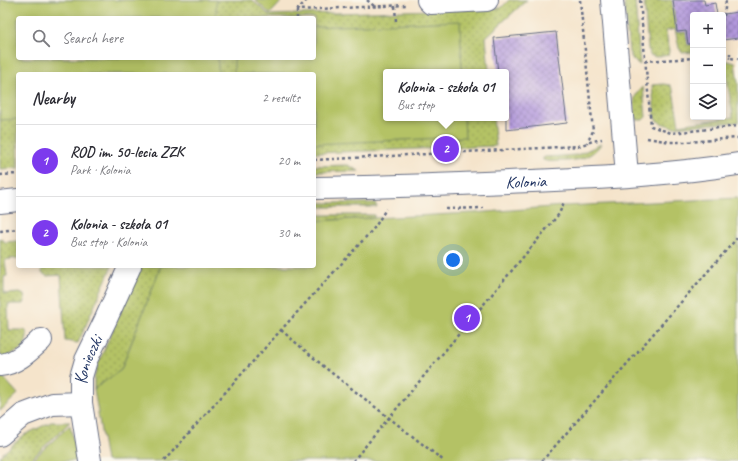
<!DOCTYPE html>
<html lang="en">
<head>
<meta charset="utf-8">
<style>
	:root { --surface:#fff; --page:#f2f2f3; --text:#2b2b33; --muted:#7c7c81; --line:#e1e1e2; --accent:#7c3aed }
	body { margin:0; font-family:Caveat,sans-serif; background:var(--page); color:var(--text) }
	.controls { position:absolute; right:12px; top:12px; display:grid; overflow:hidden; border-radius:4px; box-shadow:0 2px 10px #0003 }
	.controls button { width:36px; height:36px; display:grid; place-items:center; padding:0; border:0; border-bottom:1px solid var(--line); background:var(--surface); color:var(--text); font:20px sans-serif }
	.you { position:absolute; left:453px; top:260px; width:14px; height:14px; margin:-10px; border:3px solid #fff; border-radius:50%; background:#1a73e8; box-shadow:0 0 0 6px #1a73e833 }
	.badge { display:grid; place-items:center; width:26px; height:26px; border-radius:50%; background:var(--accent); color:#fff; font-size:13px; font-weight:700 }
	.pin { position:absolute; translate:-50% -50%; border:2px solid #fff; box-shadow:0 1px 4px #0006 }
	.popup { position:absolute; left:383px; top:69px; width:126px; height:52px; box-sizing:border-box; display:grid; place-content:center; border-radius:4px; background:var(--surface); filter:drop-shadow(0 1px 3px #0005); font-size:13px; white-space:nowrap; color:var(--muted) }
	.popup b { font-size:15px; color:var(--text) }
	.popup::after { content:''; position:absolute; left:50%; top:100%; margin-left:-8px; border:8px solid transparent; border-top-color:var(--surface) }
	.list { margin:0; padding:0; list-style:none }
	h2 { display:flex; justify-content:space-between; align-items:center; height:52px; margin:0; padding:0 16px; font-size:17px }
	h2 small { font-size:13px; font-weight:400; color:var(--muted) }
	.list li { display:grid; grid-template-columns:26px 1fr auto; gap:12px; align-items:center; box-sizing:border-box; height:72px; padding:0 16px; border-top:1px solid var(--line) }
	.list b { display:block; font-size:15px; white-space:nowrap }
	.list p { margin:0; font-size:13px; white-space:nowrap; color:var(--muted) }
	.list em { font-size:13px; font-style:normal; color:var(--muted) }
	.icon { flex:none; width:22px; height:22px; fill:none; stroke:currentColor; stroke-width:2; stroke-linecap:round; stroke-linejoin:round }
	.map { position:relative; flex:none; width:738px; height:461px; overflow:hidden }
	.search { position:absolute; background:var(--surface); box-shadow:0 2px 10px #0003; left:16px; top:16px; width:300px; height:44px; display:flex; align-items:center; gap:10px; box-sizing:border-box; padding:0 14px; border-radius:4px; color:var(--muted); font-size:15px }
	.panel { position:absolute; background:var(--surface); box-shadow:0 2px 10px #0003; left:16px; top:72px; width:300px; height:196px; border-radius:4px }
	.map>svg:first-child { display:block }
</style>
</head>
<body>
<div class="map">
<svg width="738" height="461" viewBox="0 0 738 461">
	<defs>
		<pattern id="grass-dots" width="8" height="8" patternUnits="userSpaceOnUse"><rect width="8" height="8" fill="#b4c265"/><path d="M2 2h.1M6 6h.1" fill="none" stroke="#929e56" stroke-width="1.8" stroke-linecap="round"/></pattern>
		<pattern id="building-cross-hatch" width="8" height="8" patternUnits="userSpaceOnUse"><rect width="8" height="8" fill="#b399dd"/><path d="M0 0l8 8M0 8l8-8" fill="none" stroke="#917db6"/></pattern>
	</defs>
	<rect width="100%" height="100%" fill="#fbf7ec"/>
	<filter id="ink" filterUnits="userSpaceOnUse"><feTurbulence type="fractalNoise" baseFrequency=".025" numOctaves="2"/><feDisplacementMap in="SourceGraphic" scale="8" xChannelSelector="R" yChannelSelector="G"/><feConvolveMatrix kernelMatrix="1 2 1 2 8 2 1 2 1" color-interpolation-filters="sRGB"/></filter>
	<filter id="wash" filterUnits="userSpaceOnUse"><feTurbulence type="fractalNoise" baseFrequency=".012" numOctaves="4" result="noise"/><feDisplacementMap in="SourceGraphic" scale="16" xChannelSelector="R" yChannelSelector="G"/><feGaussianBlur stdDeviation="0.9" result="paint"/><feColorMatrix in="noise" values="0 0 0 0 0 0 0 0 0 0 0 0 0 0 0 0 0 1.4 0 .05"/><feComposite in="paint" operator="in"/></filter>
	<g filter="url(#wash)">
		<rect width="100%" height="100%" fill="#f5e4cb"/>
		<g fill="url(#grass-dots)" stroke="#687862" fill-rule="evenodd">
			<path d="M0,0H252L269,15L501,8L509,0H527L486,37L489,72H386V118H493L496,146L314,153V74H18V168L0,169ZM18,18H314V58H18Z"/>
			<polygon points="624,0 635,0 640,65 633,60 629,52"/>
			<polygon points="644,0 672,0 677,32 686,32 688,45 693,44 693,52 682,53 679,48 675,29 666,31 669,51 668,55 656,57 650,55 648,49"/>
			<polygon points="724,60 735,63 738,84 738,122 673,127 661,123 656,120 655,116 652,85 663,84 670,85 673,90 679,125 733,117"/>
			<path d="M643,87L646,117L643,120H636C634,108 631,95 643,87Z"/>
			<path d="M601,144C590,159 577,161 559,161C554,161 548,162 543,160V158L545,157L577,155Z"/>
			<polygon points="348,165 359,171 314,172 314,166"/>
			<polygon points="314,203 375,203 377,207 314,207"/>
			<polygon points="314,215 374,215 374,218 314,221"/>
			<path d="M0,238L5,242L18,241V258L5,260L7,276L4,277V294L20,293L24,295L25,301L24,304H8L9,330H25C30,336 25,343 23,349L0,359Z"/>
			<polygon points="42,266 112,266 78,343 65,341 61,275 47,276 42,273"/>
			<polygon points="140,266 161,266 121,370 94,389 94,378 98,364"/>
			<polygon points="51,422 70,422 29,461 0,461 0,456 24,435"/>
		</g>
		<g fill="#b4c265" stroke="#687862">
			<polygon points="0,0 216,0 216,18 18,18 18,58 218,58 218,74 18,74 18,119 0,120"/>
			<polygon points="255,0 283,0 270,14"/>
			<polygon points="460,21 462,72 386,72 386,118 464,118 465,137 314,144 314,74 234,74 234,58 314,58 314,27"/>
			<polygon points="738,198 738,461 106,461 94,389 121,370 161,266 314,266 314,221 473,213 563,206"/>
			<polygon points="0,376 2,376 18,394 0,411"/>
			<polygon points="70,425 78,461 31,461"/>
		</g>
		<g id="blocks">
			<g fill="url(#building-cross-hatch)">
				<polygon points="673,0 704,0 705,5 715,3 717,15 738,12 738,38 723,40 723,15 693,15 693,44 688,44 686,31 677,32"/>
				<polygon points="556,32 567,123 506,130 506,72 498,72 494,38"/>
			</g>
		</g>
	</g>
	<g filter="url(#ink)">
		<use href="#blocks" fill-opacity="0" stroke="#676e84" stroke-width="1"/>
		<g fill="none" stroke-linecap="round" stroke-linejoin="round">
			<g stroke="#676e84" stroke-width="24">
				<g id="minor">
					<polyline points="428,0 431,3 487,0"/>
					<polyline points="612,0 627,175"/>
					<path id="s1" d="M314,188C387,187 460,184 532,181C601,178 670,175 738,164"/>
					<polyline points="0,202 18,200"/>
					<path d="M0,365C16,364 30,350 41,340"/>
					<polyline points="0,435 23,415 52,404 81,403"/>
					<path id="s2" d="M90,461L81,403V377L86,360L105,321L130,266"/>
				</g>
			</g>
			<g stroke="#676e84" stroke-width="2.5" stroke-dasharray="3 3" stroke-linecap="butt">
				<polyline points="307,0 297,10 407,5"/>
				<polyline points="367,0 374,6"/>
				<polyline points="580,0 593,131 587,143"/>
				<polyline points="640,0 651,126 671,133 738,126"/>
				<polyline points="395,6 396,22"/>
				<polyline points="297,10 297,18"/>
				<polyline points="724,16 726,0"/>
				<polyline points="730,53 730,58 738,59"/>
				<polyline points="723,56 730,58"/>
				<polyline points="645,61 693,58"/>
				<polyline points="647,138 670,142 687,142 738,138"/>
				<polyline points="314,160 579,146 593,141 602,139"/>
				<polyline points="0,175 18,174"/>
				<polyline points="446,209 483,208"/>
				<polyline points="0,231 18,229"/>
				<polyline points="281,330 328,370 444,461"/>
				<polyline points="164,461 281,330 375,227 386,209"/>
				<polyline points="353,461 559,214 564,202"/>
				<polyline points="542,461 738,237"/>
			</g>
			<use href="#minor" stroke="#fff" stroke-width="22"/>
		</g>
	</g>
	<g text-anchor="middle" stroke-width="3.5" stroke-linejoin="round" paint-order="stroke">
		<g font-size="17" fill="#1b2f5e" stroke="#fbf7ec">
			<text dy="6" stroke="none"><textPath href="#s1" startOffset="212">Kolonia</textPath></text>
			<text dy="6" stroke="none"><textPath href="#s2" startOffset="103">Konieczki</textPath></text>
		</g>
	</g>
</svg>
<div class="controls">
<button>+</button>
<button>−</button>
<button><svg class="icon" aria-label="layers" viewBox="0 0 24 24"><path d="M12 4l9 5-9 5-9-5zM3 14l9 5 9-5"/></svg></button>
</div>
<div class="you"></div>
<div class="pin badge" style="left:467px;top:318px">1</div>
<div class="pin badge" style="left:446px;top:149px">2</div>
<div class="popup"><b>Kolonia - szkoła 01</b>Bus stop</div>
<div class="search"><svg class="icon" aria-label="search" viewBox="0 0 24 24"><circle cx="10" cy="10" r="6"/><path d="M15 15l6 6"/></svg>Search here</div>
<section class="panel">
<h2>Nearby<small>2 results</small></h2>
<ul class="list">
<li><span class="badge">1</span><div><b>ROD im. 50-lecia ZZK</b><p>Park · Kolonia</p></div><em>20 m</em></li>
<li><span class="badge">2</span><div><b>Kolonia - szkoła 01</b><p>Bus stop · Kolonia</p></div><em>30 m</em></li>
</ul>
</section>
</div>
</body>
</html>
